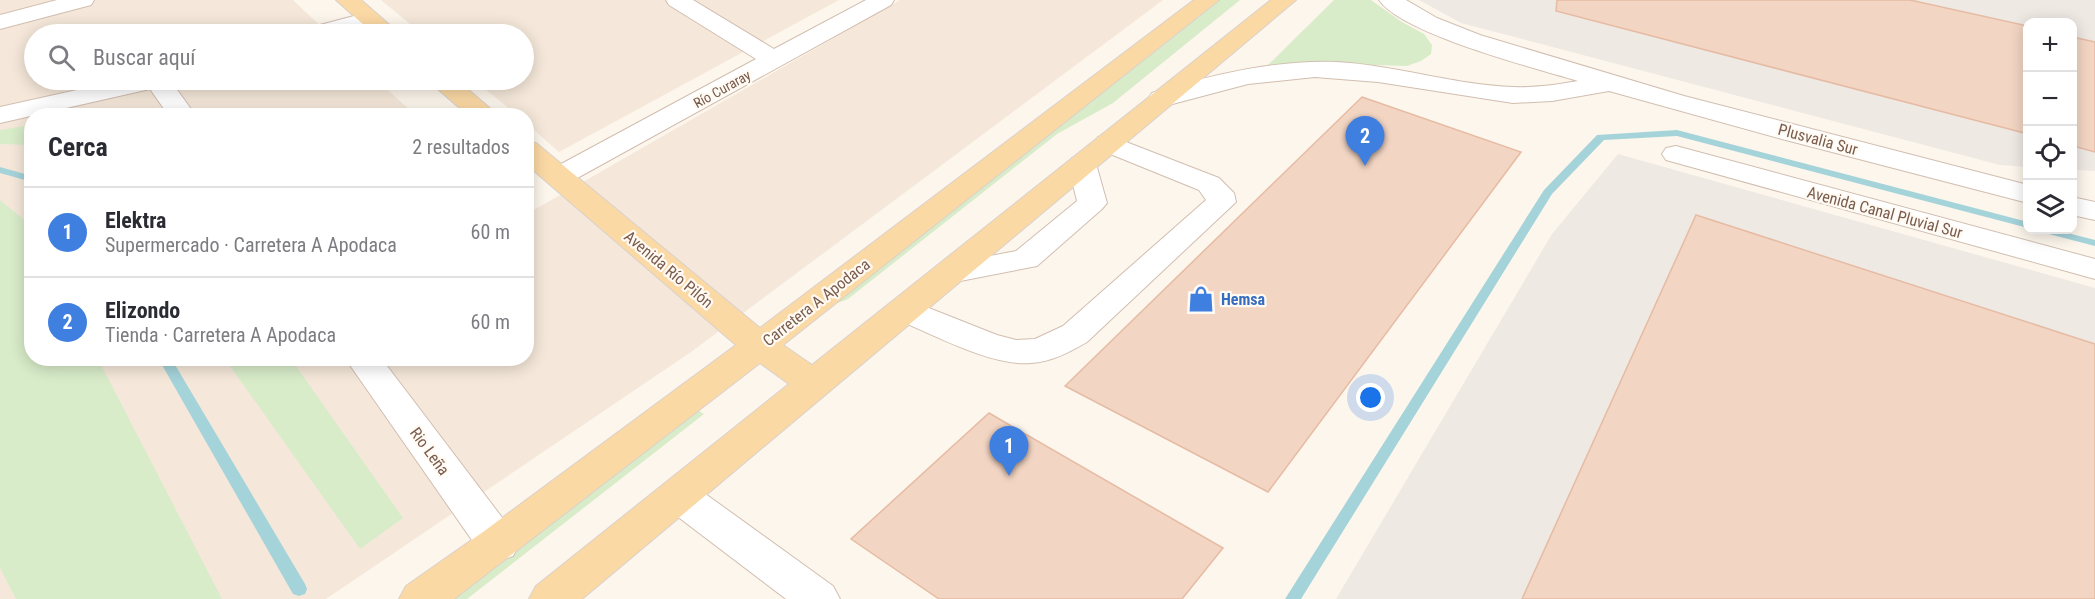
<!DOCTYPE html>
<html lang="es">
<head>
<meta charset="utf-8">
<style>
	:root { --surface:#fff; --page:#f7f7f7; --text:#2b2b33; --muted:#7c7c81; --line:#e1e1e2; --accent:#e76f51 }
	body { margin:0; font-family:"Roboto Condensed",sans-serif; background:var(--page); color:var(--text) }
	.controls { position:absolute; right:18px; top:18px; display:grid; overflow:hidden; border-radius:12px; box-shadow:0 3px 15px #0003 }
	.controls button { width:54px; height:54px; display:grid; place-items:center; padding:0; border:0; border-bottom:2px solid var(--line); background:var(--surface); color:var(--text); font:30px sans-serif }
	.you { position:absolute; left:1371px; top:398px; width:21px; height:21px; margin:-15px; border:4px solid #fff; border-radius:50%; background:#1a73e8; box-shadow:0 0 0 9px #1a73e833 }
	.badge { display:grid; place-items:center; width:39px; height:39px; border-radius:50%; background:var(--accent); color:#fff; font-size:20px; font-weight:700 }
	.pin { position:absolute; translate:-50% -50px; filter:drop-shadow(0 2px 3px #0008) }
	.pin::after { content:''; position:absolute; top:32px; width:21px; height:18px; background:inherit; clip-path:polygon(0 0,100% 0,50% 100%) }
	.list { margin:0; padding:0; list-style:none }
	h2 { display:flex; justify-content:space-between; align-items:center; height:78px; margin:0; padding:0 24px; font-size:26px }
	h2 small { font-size:20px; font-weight:400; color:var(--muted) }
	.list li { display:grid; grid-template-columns:39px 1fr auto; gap:18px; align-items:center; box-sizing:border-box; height:90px; padding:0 24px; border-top:2px solid var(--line) }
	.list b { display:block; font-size:22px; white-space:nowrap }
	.list p { margin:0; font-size:20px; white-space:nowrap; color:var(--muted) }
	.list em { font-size:20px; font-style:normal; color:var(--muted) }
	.icon { flex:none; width:33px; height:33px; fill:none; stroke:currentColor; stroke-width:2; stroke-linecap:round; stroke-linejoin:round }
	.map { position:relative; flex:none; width:2095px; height:599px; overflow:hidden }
	.search { position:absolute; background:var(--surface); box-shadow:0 3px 15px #0003; left:24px; top:24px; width:510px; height:66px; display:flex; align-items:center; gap:15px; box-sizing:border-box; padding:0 21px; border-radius:33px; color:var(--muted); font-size:22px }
	.panel { position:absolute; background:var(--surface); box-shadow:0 3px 15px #0003; left:24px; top:108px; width:510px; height:258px; border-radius:24px }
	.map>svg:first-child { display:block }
</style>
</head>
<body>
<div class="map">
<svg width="2095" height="599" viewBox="0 0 2095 599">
	<rect width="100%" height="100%" fill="#fdf6ec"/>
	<g fill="#f5e8da">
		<polygon points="0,0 293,0 329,34 34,34 34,80 377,80 415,115 32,116 32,358 526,358 527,214 900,0 1163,0 691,352 326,599 0,599"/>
		<polygon points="381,0 839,0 559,152 527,124 526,116 517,115 474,80 524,80 524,34 422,34"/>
	</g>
	<g fill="#efe9e4">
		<polygon points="1419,0 2095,0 2095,171 2073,170 2072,22 2028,22 2027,167 2000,165 1461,23"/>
		<polygon points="1618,154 2095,288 2095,599 1336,599 1552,234"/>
	</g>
	<g fill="#d8ecc9">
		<polygon points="1220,0 1240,0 1113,103 1057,134 848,299 835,304"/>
		<polygon points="1334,0 1371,0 1402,22 1424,34 1432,45 1431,54 1421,61 1407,66 1308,63 1267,66"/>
		<polygon points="31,125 31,145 0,144 0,130"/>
		<polygon points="0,200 29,224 31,228 32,358 98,359 222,599 16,599 0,568"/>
		<polygon points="225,359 291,359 403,518 360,549"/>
		<polygon points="699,411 704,414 467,599 452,599 689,416"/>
	</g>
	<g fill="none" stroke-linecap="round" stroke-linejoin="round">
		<g fill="#a5d3da" fill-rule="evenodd">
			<polygon points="1677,130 2028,222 2028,228 1677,136 1604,140 1552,194 1301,599 1285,599 1544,190 1597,135"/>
			<polygon points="0,167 32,176 32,182 0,173"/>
			<polygon points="2040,230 2056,230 2095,240 2095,246 2041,232"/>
			<polygon points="158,358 171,358 305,584 307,589 305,594 299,596 293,594"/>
		</g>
	</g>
	<g fill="#f3d5c3" stroke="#e6bba3" stroke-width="1.5">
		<polygon points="1557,0 1910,0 2028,26 2028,134 1556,11"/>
		<polygon points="2073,37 2095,42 2095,152 2073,146"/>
		<polygon points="1362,97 1521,152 1268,492 1065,386"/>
		<polygon points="1696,215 2095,344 2095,599 1522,599"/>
		<polygon points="989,413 1001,420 1223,548 1182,599 939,599 851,539"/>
	</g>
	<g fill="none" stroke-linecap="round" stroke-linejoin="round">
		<g stroke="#d1beb0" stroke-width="2">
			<g id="minor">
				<polygon points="57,0 94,0 91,5 0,29 0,15"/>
				<polygon points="666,0 693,0 774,49 866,0 894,0 891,5 570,182 560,185 550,182 546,176 550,170 756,59 669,5"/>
				<path d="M1379,0H1406L1437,18L1480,35L1684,96L2028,185V203L1782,139L1609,91L1552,101L1513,103L1378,82L1315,77L1248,84L1161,107L1152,105L1148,99L1152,93C1212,75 1273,60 1336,62C1396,65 1454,85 1514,87C1535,88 1556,85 1578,81C1535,68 1402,34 1379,0Z"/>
				<polygon points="369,12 377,14 381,19 377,24 338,34 301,34 305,29"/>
				<polygon points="122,80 170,80 196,116 169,116 150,89 0,123 0,107"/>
				<path d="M1108,135L1219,178L1234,193L1236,202L1087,342C1070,352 1051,362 1031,363C992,367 930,333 894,318L889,310L894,302L906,299L997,335L1016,340L1035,339L1063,326L1206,200L1199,190L1098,149L1094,143L1098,137Z"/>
				<polygon points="1676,146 2095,259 2095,279 1666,160 1662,154 1666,148"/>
				<polygon points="1082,156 1092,158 1096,164 1107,203 1102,209 1037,266 950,283 939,280 934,273 939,266 1016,251 1077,201 1068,164 1072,158"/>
				<polygon points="2072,197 2095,202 2095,220 2072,215"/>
				<polygon points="345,358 381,358 513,532 519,544 513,556 498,561 483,556"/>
				<polygon points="679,481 693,485 833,586 840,599 786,599 665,507 659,496 665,485"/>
			</g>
		</g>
		<g stroke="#dad1cd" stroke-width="2">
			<g id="major">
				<polygon points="336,0 361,0 400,34 374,34"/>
				<polygon points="1194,0 1219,0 783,345 812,365 1271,0 1296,0 582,599 529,599 536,586 789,384 760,363 454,599 399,599 406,586 483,532 736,345 526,164 526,141 536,143 760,328"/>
				<polygon points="430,80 457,80 499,116 469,116 433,85"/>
			</g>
		</g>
		<use href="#minor" fill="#fff" fill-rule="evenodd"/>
		<use href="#major" fill="#fbd9a5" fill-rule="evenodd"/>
	</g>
	<defs>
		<g id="shop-bare" transform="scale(2.07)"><path d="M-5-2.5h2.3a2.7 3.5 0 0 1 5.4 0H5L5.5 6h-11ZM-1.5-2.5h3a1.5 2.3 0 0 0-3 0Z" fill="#3f7fe0" stroke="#fffaf3" stroke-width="2.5" paint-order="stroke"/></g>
	</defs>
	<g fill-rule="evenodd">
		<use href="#shop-bare" x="1201" y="299"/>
	</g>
	<g text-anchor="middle" stroke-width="4.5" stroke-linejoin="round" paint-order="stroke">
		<g font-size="14" fill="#7a5c4d" stroke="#fffaf3">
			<text transform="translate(722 89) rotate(-29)" y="5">Río Curaray</text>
		</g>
		<g font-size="16" fill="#7a5c4d" stroke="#fffaf3">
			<text transform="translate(1818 139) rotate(15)" y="6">Plusvalia Sur</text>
			<text transform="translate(1885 212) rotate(15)" y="6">Avenida Canal Pluvial Sur</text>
			<text transform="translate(669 269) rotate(40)" y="6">Avenida Río Pilón</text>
			<text transform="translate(816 302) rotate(-38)" y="6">Carretera A Apodaca</text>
			<text transform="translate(430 451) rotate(54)" y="6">Rio Leña</text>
		</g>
		<g font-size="16" font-weight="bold" fill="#366cbe" stroke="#fffaf3" text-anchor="start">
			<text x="1221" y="305">Hemsa</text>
		</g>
	</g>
</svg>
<div class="controls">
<button>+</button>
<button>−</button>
<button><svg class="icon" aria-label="locate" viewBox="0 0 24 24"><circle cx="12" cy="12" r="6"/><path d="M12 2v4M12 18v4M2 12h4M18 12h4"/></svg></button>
<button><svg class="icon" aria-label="layers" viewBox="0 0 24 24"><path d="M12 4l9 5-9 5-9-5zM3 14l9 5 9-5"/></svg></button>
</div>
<div class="you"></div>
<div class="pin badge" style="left:1009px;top:476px;background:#3f7fe0">1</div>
<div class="pin badge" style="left:1365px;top:166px;background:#3f7fe0">2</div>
<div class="search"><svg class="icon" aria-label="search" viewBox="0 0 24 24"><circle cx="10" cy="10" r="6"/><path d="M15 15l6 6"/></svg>Buscar aquí</div>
<section class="panel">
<h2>Cerca<small>2 resultados</small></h2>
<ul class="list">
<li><span class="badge" style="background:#3f7fe0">1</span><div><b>Elektra</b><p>Supermercado · Carretera A Apodaca</p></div><em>60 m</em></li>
<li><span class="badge" style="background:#3f7fe0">2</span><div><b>Elizondo</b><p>Tienda · Carretera A Apodaca</p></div><em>60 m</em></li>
</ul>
</section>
</div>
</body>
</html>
